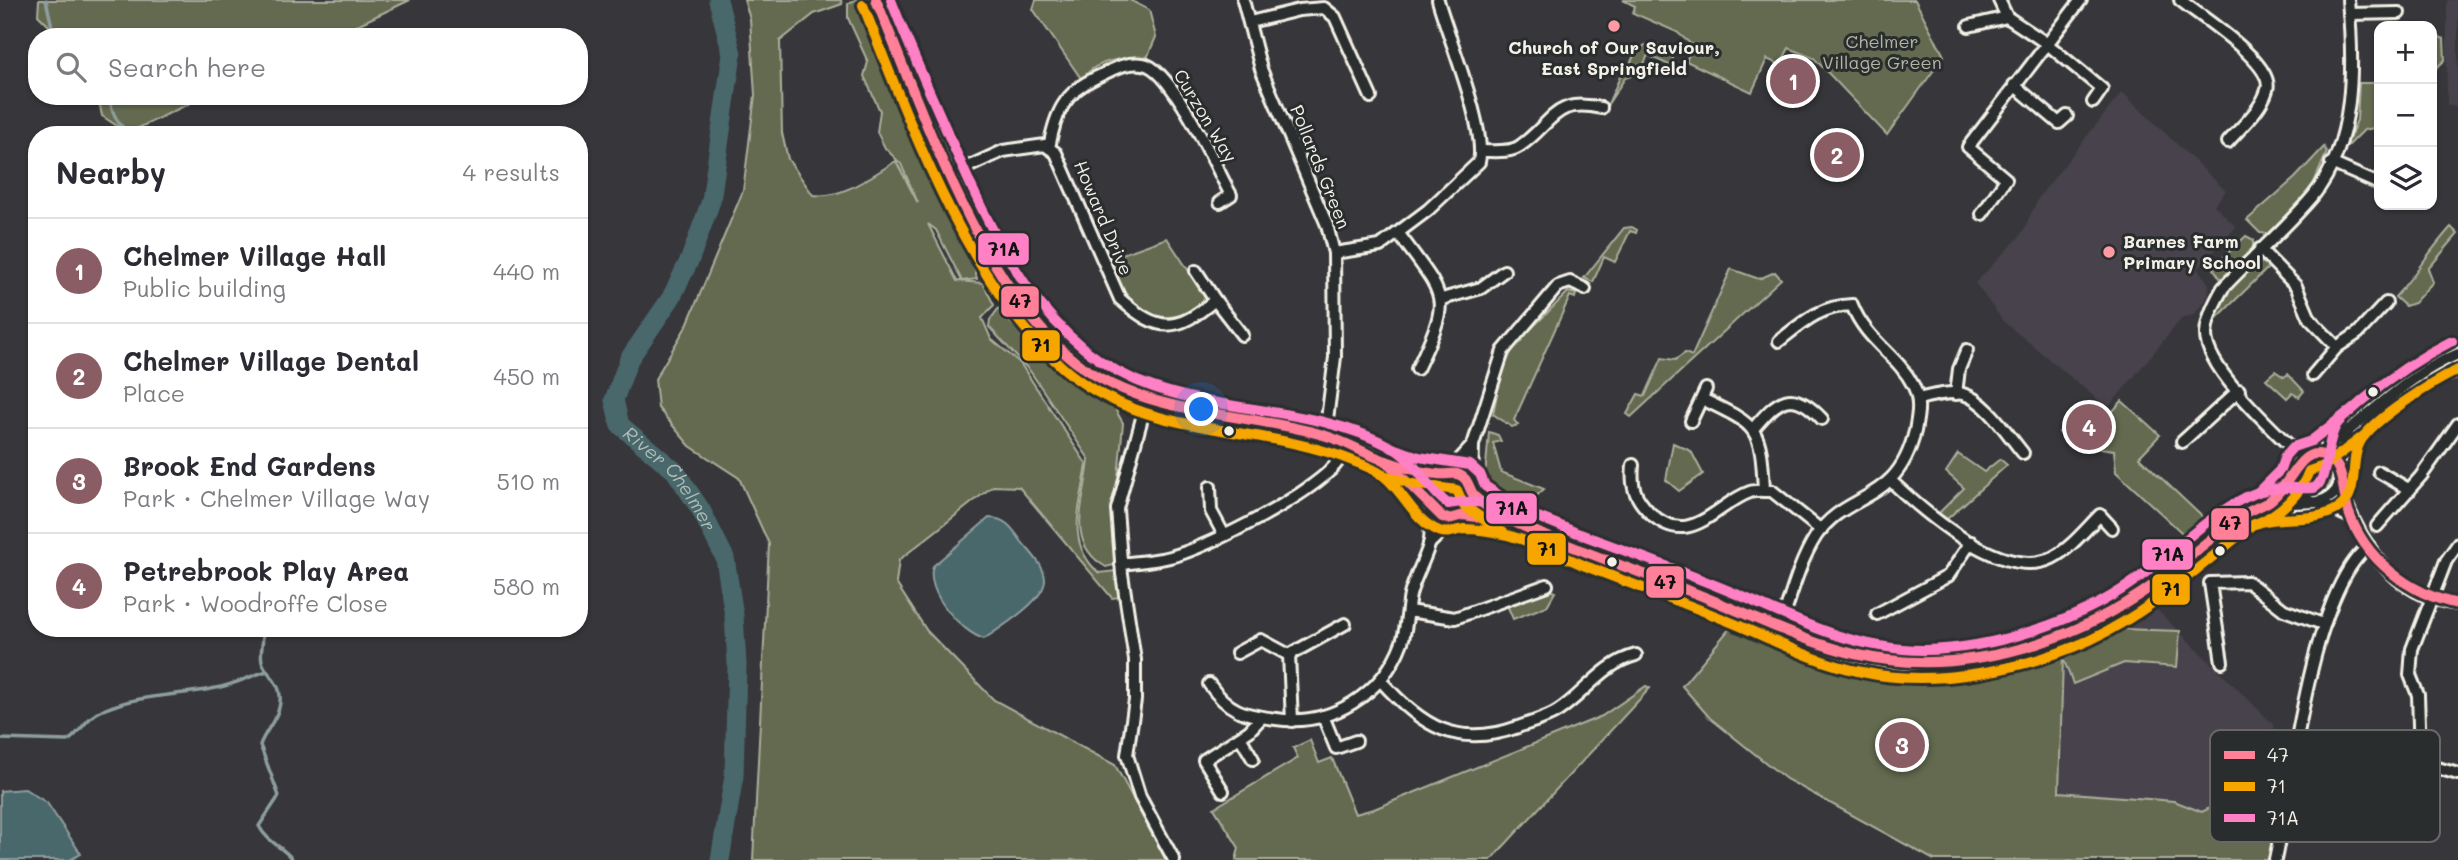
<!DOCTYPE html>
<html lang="en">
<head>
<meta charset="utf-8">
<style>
	:root { --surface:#fff; --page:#f7f7f7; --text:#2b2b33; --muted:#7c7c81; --line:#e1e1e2; --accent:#8a5d65 }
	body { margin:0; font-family:Mali,sans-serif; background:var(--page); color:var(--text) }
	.controls { position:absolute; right:21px; top:21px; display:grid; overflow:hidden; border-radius:14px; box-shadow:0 2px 5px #0004 }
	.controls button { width:63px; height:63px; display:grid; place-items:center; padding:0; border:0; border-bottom:2px solid var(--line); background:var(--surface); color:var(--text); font:35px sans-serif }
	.you { position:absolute; left:1202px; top:410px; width:24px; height:24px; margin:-18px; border:5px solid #fff; border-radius:50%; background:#1a73e8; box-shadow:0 0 0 10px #1a73e833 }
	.badge { display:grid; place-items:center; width:46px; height:46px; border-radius:50%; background:var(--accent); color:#fff; font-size:23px; font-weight:700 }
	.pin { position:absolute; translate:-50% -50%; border:4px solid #fff; box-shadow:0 2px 7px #0006 }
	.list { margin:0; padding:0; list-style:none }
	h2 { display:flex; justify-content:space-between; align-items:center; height:91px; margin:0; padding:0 28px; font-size:30px }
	h2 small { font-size:23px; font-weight:400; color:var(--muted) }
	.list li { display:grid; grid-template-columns:46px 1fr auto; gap:21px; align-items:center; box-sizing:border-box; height:105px; padding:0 28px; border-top:2px solid var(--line) }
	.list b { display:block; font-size:26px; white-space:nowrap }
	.list p { margin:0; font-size:23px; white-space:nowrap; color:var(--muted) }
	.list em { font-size:23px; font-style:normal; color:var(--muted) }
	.icon { flex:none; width:38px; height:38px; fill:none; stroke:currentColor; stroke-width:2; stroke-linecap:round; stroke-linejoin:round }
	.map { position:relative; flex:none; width:2458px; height:860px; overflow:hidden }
	.search { position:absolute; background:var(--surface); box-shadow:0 2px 5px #0004; left:28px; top:28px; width:560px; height:77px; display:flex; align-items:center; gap:18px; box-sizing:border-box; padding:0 24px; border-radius:28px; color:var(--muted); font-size:26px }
	.panel { position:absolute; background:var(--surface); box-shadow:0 2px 5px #0004; left:28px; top:126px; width:560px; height:511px; border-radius:28px }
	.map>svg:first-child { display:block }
</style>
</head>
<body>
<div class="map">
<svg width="2458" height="860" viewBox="0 0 2458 860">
	<rect width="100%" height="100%" fill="#37373b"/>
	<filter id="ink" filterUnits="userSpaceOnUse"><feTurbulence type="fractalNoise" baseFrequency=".0143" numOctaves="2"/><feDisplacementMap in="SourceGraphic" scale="14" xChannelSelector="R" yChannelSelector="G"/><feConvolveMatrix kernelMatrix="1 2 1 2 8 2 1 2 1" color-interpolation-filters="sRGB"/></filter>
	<g filter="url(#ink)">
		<g fill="#46434b">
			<polygon points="2447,0 2458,0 2458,108 2447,105"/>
			<polygon points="2122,92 2226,191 2214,205 2236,227 2198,269 2209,284 2208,296 2194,315 2183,317 2108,408 2003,321 1975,283 2021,235 2039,197"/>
			<polygon points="2156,609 2273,724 2275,741 2265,796 2250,811 2222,802 2202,812 2174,801 2059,793 2063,656 2099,641"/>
		</g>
		<g fill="#646a50" stroke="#acae9c" stroke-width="2">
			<polygon points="39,0 410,0 332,37 60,37 38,15"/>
			<path d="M744,0H841L842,4L814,14L780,41L782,133L788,159L813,195C843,199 871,176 896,161L918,203L901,164L885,148L877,132L880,111L864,76L868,62L848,18V4L855,0H865L890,69L903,116L932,165L934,189L960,243L973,263L977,279L962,281L936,230L928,224L957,281L983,283L994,305L982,318L991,339L1020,363L1087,465C1081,506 1064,542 1099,573L1116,571L1120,597L1112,598L1019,487L993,486L899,560L896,583L927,631L994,700L1115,765L1166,860H753L769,544L739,478L690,446L658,408L655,379L687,325L743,191L755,95L750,19Z"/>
			<path d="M1036,0H1130L1149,10L1156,37L1147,58C1125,57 1095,59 1082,80L1033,9Z"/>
			<polygon points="1623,0 1915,0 1944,56 1887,135 1814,58 1789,48 1780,65 1767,59 1752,92 1686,61 1693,46 1677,32 1633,13 1635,6"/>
			<polygon points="2432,34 2444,39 2445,60 2432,72"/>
			<path d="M1655,43L1671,51L1675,68L1648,55L1643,66L1637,64L1631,76L1625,78L1608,104L1623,70L1628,68C1634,55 1638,44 1655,43Z"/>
			<polygon points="2359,83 2379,83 2379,127 2364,130 2349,145 2347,144 2357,120"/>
			<polygon points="98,96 205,96 128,133 102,116"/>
			<polygon points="2324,147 2327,152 2310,192 2270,234 2260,233 2247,220 2295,178"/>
			<polygon points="1632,227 1637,230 1636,233 1630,231 1615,262 1604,257 1593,282 1584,278 1624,228"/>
			<path d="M2451,227L2458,234L2428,269L2433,282L2414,303L2405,306L2395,297C2416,274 2430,250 2451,227Z"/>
			<polygon points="2246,236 2254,240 2252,251 2226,278 2220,278 2214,269 2217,263"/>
			<path d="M1167,238L1208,300C1161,337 1126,309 1108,259Z"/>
			<path d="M2264,262L2272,264L2213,322C2221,299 2239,267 2264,262Z"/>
			<polygon points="1731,269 1759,279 1775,272 1781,279 1631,417 1627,414 1638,394 1645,396 1662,358 1675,360 1685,353 1692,356"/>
			<polygon points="1568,292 1576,294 1575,298 1570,296 1514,420 1518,425 1512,427 1493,414 1501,374 1514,346"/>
			<path d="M999,308L1005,310L1009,321L1046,357L1115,409L1123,423L1114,522V565L1106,567C1063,542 1086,500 1089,459L1030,371L989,327L990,320Z"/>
			<polygon points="2458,363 2458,379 2432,388 2385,416 2383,413 2422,383"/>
			<polygon points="2275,371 2284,377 2288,374 2304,391 2299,397 2292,393 2287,398 2266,379"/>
			<polygon points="2122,401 2160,435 2139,457 2213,527 2193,543 2116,472 2114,450 2071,444 2059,432 2090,402 2112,421 2111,413"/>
			<polygon points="1489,432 1498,435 1501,441 1493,443 1501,472 1544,489 1521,510 1493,500 1484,488"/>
			<polygon points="1673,443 1691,451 1703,474 1679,491 1666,480"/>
			<polygon points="1958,454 1984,472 2000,459 2007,465 1946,520 1938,514 1964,488 1946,472"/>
			<circle cx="2315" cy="478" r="16"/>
			<circle cx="1450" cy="495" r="15"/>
			<polygon points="1548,589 1555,592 1547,606 1513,619 1507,605"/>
			<path d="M1735,622C1803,670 1897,675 1976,667L1978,675L2063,656L2121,629L2180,631L2177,667L2124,663L2073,684L2063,658L2059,792L2174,801L2202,812L2221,802L2250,811L2255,793L2265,795L2269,772H2277L2283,781V789L2268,860H1934L1786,779L1710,718L1682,686Z"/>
			<polygon points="1646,686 1650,688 1491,860 1236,860 1239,848 1214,808 1298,758 1293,748 1310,740 1319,763 1332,758 1355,814 1374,809 1602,716"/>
		</g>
		<g fill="#4a676c" stroke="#8e9e9e" stroke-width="2">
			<path d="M989,518C1006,518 1012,528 1022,542C1030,552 1044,565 1045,579C1046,600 1000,628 984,639C961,632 924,591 933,566Z"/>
			<polygon points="25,789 47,803 81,854 70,860 0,860 0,791"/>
		</g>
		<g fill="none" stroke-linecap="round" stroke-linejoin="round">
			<g stroke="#8e9e9e" stroke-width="3.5">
				<polyline points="46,0 52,27 64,37"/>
				<path d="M110,96C110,111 119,129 134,135"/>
				<path d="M261,628C266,640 259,649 262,661C264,671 276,679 279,690C285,713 267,726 260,745L279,796L259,826C267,842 282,846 293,860"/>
				<path d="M0,739L68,741C82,731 86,717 103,710C140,694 178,696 216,688C234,685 250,676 267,671"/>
			</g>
			<path stroke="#4a676c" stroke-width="19" id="s1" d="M718,0L732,54L711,201L690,259L671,298L629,359L614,400L620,425L675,471L701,510L725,558L734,616L737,664L734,776L720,860"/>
			<g stroke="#f4f1e8" stroke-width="16">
				<g id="minor">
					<polyline points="876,0 950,175 999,274 1032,319 1068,356 1108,383 1147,400 1325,435 1390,463 1440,475"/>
					<polyline points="1243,0 1261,69 1327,225 1334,253 1335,357 1325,435"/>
					<polyline points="1999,0 2007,17 2046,43 2102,89 2093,102"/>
					<path d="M2180,0C2200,16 2276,64 2267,90C2261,110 2241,127 2228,142"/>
					<polyline points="2349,14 2399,13"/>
					<polyline points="1250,22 1299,10 1324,8 1335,17 1371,97"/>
					<polyline points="1969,26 2007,17"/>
					<polyline points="2014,85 2059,123 2067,116"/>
					<path d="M1049,148C1055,114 1064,92 1097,77C1112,70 1126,61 1143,64C1172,68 1216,168 1231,195L1220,202"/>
					<path d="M1482,151C1494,151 1510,153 1520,146C1553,123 1554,97 1601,108"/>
					<polyline points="2331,163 2379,184"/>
					<path d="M950,175L1003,151L1045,145L1056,153L1120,299C1159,333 1176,333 1215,300L1242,335"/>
					<polyline points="1982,214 2006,179 1968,147 2081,0"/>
					<path d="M1399,234C1446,299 1453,294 1417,369"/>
					<polyline points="2260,249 2296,286 2310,319 2337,347 2358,333 2386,303"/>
					<path d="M1334,253L1380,246L1428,210L1479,162C1487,129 1448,37 1438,0"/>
					<polyline points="1196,271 1215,300"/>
					<polyline points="1442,299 1481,288 1504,271"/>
					<polyline points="2313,375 2337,347"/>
					<polyline points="1956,394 1959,369 1967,350"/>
					<path d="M1702,399C1759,426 1761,427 1764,491"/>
					<path d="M1918,399C1931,396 1949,391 1963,394C1986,400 2008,435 2023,453"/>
					<polyline points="1147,400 1117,509 1122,574 1135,660 1135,700 1127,755 1140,797 1174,860"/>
					<polyline points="1691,421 1706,389"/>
					<path d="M1753,429C1778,399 1792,387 1822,419"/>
					<polyline points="2182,442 2239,390"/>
					<path d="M2317,454C2366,421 2403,377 2458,354"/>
					<path d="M2302,458C2277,433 2205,369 2206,334C2207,317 2215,302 2223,288C2252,257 2286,228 2313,196C2356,143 2354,64 2348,0"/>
					<path d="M1390,463L1442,517C1491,528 1474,453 1438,476C1429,482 1427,491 1427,500"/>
					<path d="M1633,465C1631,486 1634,497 1650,513C1690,550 1716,504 1750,492C1756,490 1766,491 1772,491L1821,530"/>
					<polyline points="2337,466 2348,433"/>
					<polyline points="2379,472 2410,490"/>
					<polyline points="1447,473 1473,445"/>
					<path d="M1891,481C1924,512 2003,582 2052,558C2070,549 2085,530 2100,515L2112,528"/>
					<path d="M2339,481C2356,539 2392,597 2458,604"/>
					<polyline points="1210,487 1211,511 1224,535"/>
					<polyline points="1472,488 1473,445 1503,351 1558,286 1570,282 1585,289"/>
					<polyline points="1473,495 1510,520"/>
					<polyline points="2318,502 2350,517"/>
					<polyline points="2266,504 2292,478"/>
					<path d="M1463,515L1512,522L1742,612L1793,637L1842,653L1892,663L1925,664L2007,653L2084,627L2139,595L2245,513L2266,504L2318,502C2369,488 2317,427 2295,467C2287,481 2296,495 2310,501"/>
					<polyline points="2377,526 2421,476 2458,424"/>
					<polyline points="1429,544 1456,518"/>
					<polyline points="2458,544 2446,561 2412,649 2410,675 2418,695 2420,754 2424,764 2458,774"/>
					<path d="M1121,564C1137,562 1154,561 1170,557C1208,548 1319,491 1339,460"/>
					<polyline points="1408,611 1455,618 1547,585"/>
					<polyline points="1877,614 1948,576 1971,542"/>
					<path d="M1779,631C1790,600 1798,564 1816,536C1847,490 1897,506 1915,431C1918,415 1921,401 1913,385C1898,355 1866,341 1852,305C1820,306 1803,322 1779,341"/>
					<polyline points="1237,653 1261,640 1289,655"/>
					<polyline points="2222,662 2210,583 2248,582 2284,610 2323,624"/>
					<path d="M1381,681C1421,726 1457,749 1518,727C1531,722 1546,719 1558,711C1585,693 1604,663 1636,655"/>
					<path d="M1209,684C1228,711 1243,715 1276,719C1331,727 1383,694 1402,642C1407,628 1407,610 1410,595C1414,578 1424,562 1429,545C1432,534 1430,519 1430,508"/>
					<polyline points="1323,716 1336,748 1356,741"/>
					<polyline points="1292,721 1289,655 1345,624"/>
					<polyline points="1240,737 1253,759"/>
					<polyline points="1223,791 1204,760 1249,731 1262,717"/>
					<path d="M2275,860C2291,787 2311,589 2369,546"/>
				</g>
			</g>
			<use href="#minor" stroke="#2a2d2e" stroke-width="10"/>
			<g stroke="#2a2d2e" stroke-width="16">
				<g id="bus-1">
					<path d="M876,0C923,111 976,274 1066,354C1137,417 1237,410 1323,435C1346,441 1366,455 1389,462C1403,467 1422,473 1438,474C1444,475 1452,473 1457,474C1470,478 1468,489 1475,497C1485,507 1505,518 1518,524C1576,550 1637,571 1697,594C1798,634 1863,676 1977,658C2035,649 2088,628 2137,596C2173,573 2205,541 2241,516C2249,511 2259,507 2268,502C2287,490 2298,454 2316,454C2327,454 2335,461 2339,470C2344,483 2344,497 2348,510C2364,559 2409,594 2458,604"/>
					<polyline points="1386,461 1442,517 1449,519 1463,515 1510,522"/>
				</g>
			</g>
			<g stroke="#2a2d2e" stroke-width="16">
				<g id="bus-2">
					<path d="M863,5C909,121 967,282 1061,366C1143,440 1257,422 1353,461C1364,465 1376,470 1384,476C1404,492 1414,521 1439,531C1449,535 1454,530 1464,529C1477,529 1495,532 1507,535C1534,542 1562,556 1588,567C1636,586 1685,603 1733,623C1776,641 1816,663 1862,672C1934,688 2023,670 2090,640C2150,612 2201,565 2252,525C2280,513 2315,525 2340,507C2360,492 2349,462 2360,442C2373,419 2433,382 2458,370"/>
					<polyline points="1380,474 1413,484 1457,490 1464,506 1505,534"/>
					<path d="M2258,523C2280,513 2301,494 2309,471L2324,466L2365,435"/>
				</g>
			</g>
			<g stroke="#2a2d2e" stroke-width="16">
				<g id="bus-3">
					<path d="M891,0C909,46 929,91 949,136C992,235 1043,350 1153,387C1231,414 1319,407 1393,448C1416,461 1427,489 1448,504C1493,495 1539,517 1580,534C1636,555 1693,575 1748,599C1806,625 1859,650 1924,650C1993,649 2077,622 2133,582C2169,557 2221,502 2262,491C2278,486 2298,489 2314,488C2329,481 2325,441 2337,424C2343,416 2354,409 2361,402C2390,377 2418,358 2452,341"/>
					<polyline points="1392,448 1419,457 1470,465 1480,474 1485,486 1521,510"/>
					<polyline points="2246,497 2258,492 2280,470 2285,456 2293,447 2311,441 2347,413"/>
				</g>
			</g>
			<use href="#bus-1" stroke="#ff8098" stroke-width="10"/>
			<use href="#bus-2" stroke="#f7a600" stroke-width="10"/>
			<use href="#bus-3" stroke="#ff80c5" stroke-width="10"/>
		</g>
	</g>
	<g fill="#ff9aa2" stroke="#2a2d2e" stroke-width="2.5">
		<circle cx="1614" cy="26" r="7"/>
		<circle cx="2109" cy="252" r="7"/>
	</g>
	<g fill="#f4f1e8" stroke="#2a2d2e" stroke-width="2.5">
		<circle cx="2373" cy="392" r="6"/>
		<circle cx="1229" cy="431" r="6"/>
		<circle cx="2220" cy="551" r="6"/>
		<circle cx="1612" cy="562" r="6"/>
	</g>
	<g text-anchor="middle" stroke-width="6" stroke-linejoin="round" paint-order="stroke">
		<g font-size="18" fill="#b3b4a4" stroke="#2a2d2e">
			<text x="1882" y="48">Chelmer<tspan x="1882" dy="21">Village Green</tspan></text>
		</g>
		<g font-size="18" font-weight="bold" fill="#f4f1e8" stroke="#2a2d2e">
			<text x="1614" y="54">Church of Our Saviour,<tspan x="1614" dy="21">East Springfield</tspan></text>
			<text x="2123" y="248" text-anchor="start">Barnes Farm<tspan x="2123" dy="21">Primary School</tspan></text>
		</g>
		<g font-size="18" fill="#f4f1e8" stroke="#2a2d2e">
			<text transform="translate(1205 116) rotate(59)" y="6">Curzon Way</text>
			<text transform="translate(1320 167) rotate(68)" y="6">Pollards Green</text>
			<text transform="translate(1103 218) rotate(67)" y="6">Howard Drive</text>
		</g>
		<g font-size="19" font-style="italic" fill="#b0bab6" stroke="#2a2d2e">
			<text dy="7" stroke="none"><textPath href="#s1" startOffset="527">River Chelmer</textPath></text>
		</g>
	</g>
	<rect x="2210" y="730" width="230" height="112" rx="10" fill="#2a2d2e" stroke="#676866" stroke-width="2"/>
	<rect x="2224" y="751" width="31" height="8" fill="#ff8098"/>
	<rect x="2224" y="782" width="31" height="9" fill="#f7a600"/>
	<rect x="2224" y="814" width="31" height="8" fill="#ff80c5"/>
	<g font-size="19" fill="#f4f1e8">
		<text x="2267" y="762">47</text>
		<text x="2267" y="793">71</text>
		<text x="2267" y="825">71A</text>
	</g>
	<g stroke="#2a2d2e" stroke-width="2.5">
		<rect x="977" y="232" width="53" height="34" rx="7" fill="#ff80c5"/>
		<rect x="1000" y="285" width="40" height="33" rx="7" fill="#ff8098"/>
		<rect x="1021" y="329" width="40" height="33" rx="7" fill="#f7a600"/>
		<rect x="1485" y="492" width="53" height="33" rx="7" fill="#ff80c5"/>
		<rect x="2210" y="507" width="40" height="34" rx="7" fill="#ff8098"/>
		<rect x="1526" y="532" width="41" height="34" rx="7" fill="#f7a600"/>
		<rect x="2141" y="538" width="53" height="33" rx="7" fill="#ff80c5"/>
		<rect x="1645" y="565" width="40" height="34" rx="7" fill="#ff8098"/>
		<rect x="2151" y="573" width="40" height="33" rx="7" fill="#f7a600"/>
	</g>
	<g font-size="19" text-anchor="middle" font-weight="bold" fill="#111">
		<text x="1004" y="256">71A</text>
		<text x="1020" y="308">47</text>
		<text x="1041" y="352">71</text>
		<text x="1512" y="515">71A</text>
		<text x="2230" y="530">47</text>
		<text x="1547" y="556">71</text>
		<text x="2168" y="561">71A</text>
		<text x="1665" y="589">47</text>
		<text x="2171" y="596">71</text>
	</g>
</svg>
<div class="controls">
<button>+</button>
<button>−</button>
<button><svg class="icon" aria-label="layers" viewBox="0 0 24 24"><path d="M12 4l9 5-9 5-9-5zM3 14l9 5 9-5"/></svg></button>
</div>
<div class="you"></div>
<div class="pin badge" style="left:1793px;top:81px">1</div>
<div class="pin badge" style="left:1837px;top:155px">2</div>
<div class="pin badge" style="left:1902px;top:745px">3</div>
<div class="pin badge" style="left:2089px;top:427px">4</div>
<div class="search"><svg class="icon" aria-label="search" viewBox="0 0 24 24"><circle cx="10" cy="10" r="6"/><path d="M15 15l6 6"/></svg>Search here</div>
<section class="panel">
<h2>Nearby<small>4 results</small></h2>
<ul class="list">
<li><span class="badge">1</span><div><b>Chelmer Village Hall</b><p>Public building</p></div><em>440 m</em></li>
<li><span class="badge">2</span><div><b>Chelmer Village Dental</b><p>Place</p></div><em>450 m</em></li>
<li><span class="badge">3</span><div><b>Brook End Gardens</b><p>Park · Chelmer Village Way</p></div><em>510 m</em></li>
<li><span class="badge">4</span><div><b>Petrebrook Play Area</b><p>Park · Woodroffe Close</p></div><em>580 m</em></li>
</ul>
</section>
</div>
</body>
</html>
